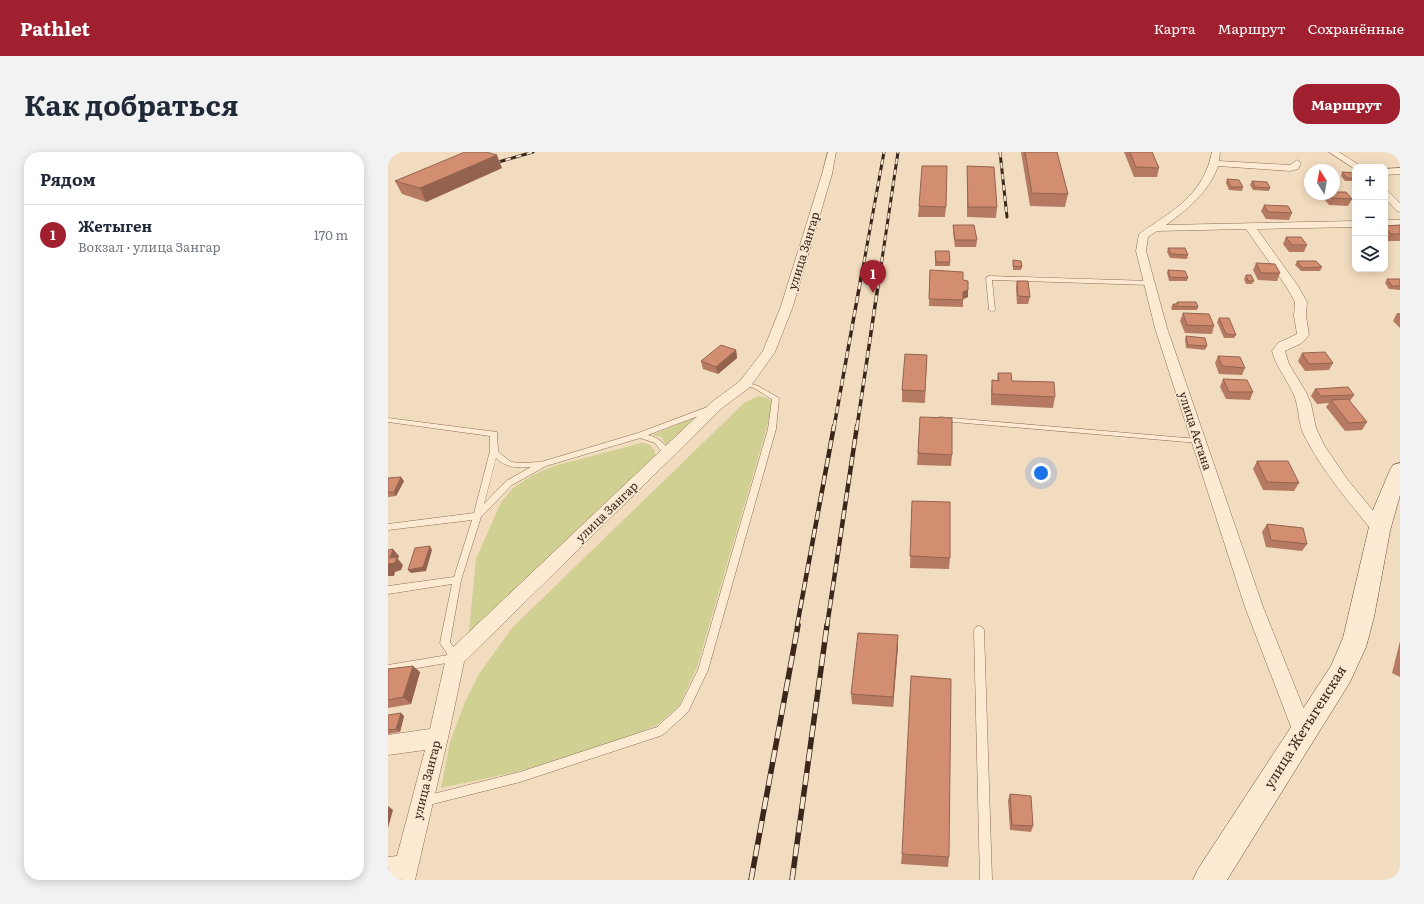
<!DOCTYPE html>
<html lang="ru">
<head>
<meta charset="utf-8">
<style>
	:root { --surface:#fff; --page:#f2f2f3; --text:#1f2937; --muted:#747a83; --line:#e0e1e3; --accent:#a02030 }
	body { margin:0; font-family:Literata,serif; background:var(--page); color:var(--text) }
	.controls { position:absolute; right:12px; top:12px; display:grid; overflow:hidden; border-radius:8px; box-shadow:0 2px 10px #0003 }
	.controls button { width:36px; height:36px; display:grid; place-items:center; padding:0; border:0; border-bottom:1px solid var(--line); background:var(--surface); color:var(--text); font:20px sans-serif }
	.compass { position:absolute; left:916px; top:12px; width:36px; height:36px; border-radius:50%; background:var(--surface); box-shadow:0 2px 10px #0003; rotate:349deg }
	.you { position:absolute; left:653px; top:321px; width:14px; height:14px; margin:-10px; border:3px solid #fff; border-radius:50%; background:#1a73e8; box-shadow:0 0 0 6px #1a73e833 }
	.badge { display:grid; place-items:center; width:26px; height:26px; border-radius:50%; background:var(--accent); color:#fff; font-size:13px; font-weight:700 }
	.pin { position:absolute; translate:-50% -33px; filter:drop-shadow(0 1px 2px #0008) }
	.pin::after { content:''; position:absolute; top:21px; width:14px; height:12px; background:inherit; clip-path:polygon(0 0,100% 0,50% 100%) }
	.list { margin:0; padding:0; list-style:none }
	h2 { display:flex; justify-content:space-between; align-items:center; height:52px; margin:0; padding:0 16px; font-size:17px }
	h2 small { font-size:13px; font-weight:400; color:var(--muted) }
	.list li { display:grid; grid-template-columns:26px 1fr auto; gap:12px; align-items:center; box-sizing:border-box; height:60px; padding:0 16px; border-top:1px solid var(--line) }
	.list b { display:block; font-size:15px; white-space:nowrap }
	.list p { margin:0; font-size:13px; white-space:nowrap; color:var(--muted) }
	.list em { font-size:13px; font-style:normal; color:var(--muted) }
	.icon { flex:none; width:22px; height:22px; fill:none; stroke:currentColor; stroke-width:2; stroke-linecap:round; stroke-linejoin:round }
	.map { position:relative; flex:none; width:1012px; height:728px; overflow:hidden; border-radius:16px }
	header { display:flex; align-items:center; gap:24px; box-sizing:border-box; height:56px; padding:0 20px; background:var(--accent); color:#fff }
	header strong { font-size:19px }
	nav { display:flex; gap:22px; margin-inline-start:auto; font-size:14px }
	.intro { display:flex; align-items:center; justify-content:space-between; box-sizing:border-box; height:96px; padding:0 24px }
	h1 { margin:0; font-size:28px }
	.button { padding:10px 18px; border-radius:16px; background:var(--accent); color:#fff; font-size:14px; font-weight:700 }
	main { display:flex; gap:24px; padding:0 24px }
	aside { flex:1; background:var(--surface); border-radius:16px; box-shadow:0 2px 10px #0003 }
	.map>svg:first-child { display:block }
</style>
</head>
<body>
<header>
<strong>Pathlet</strong>
<nav><a>Карта</a><a>Маршрут</a><a>Сохранённые</a></nav>
</header>
<div class="intro"><h1>Как добраться</h1><a class="button">Маршрут</a></div>
<main>
<aside>
<h2>Рядом<small></small></h2>
<ul class="list">
<li><span class="badge">1</span><div><b>Жетыген</b><p>Вокзал · улица Зангар</p></div><em>170 m</em></li>
</ul>
</aside>
<div class="map">
<svg width="1012" height="728" viewBox="0 0 1012 728">
	<rect width="100%" height="100%" fill="#f2dcbf"/>
	<g fill="#d0d092">
		<polygon points="371,244 380,246 384,250 379,275 309,515 291,554 268,574 222,591 133,619 53,636 62,590 77,550 91,522 124,476 356,251"/>
		<polygon points="311,264 281,297 273,285 264,283"/>
		<path d="M253,291C264,291 269,298 267,309L81,480L88,407L113,350L125,336L145,323L166,314Z"/>
	</g>
	<g fill="none" stroke-linecap="round" stroke-linejoin="round">
		<g stroke="#8c6c55" stroke-width="1">
			<g id="lane">
				<polygon points="601,124 762,129 765,131 762,133 604,128 607,158 604,160 601,158 598,126"/>
				<polygon points="357,230 370,234 391,246 388,277 320,518 300,560 276,582 272,584 132,630 37,654 33,653 32,649 33,645 37,644 132,620 269,575 292,554 310,518 380,277 384,247 366,236 355,233 354,232"/>
				<path d="M322,254H324L327,256L326,258L260,283C272,286 277,292 284,302L283,304H277L267,291L252,286L158,314L124,333L93,365L73,428L62,490L72,506L70,509L0,521V513L60,503L52,491L64,432L0,442V434L66,425L84,368L0,378V372L86,361L102,299V284L0,270V266L109,280L110,299L114,303L123,310L132,311L153,310L250,281ZM108,306C118,316 130,316 143,315L118,329L96,352Z"/>
				<polygon points="552,265 810,287 814,289 810,291 554,269 552,269 550,267"/>
				<polygon points="591,474 594,475 596,478 604,728 592,728 586,478 588,475"/>
			</g>
		</g>
		<g stroke="#8c6c55" stroke-width="1">
			<g id="street">
				<polygon points="440,0 448,0 444,22 405,154 387,200 362,235 334,256 76,510 60,586 27,728 0,728 0,705 9,704 37,598 0,603 0,583 42,577 58,506 60,500 324,250 352,229 375,199 393,154 434,22"/>
				<path d="M824,0H832L831,9L902,13L909,8L913,11L910,17L902,19L830,14C821,40 800,57 778,73L967,69V75L869,77L910,134L919,150L918,164L921,183L914,191L897,199L901,212L919,242L923,252L928,276L936,293L959,327L1000,377L998,381L992,383L986,381C961,350 933,318 915,281C910,269 911,255 906,243C899,227 888,215 884,199L890,191L909,182L906,164L907,150L898,134L858,77L769,79L760,85L758,99L779,176L875,455L925,580L922,587L915,590L908,587L905,580L857,455L767,176L748,99L751,82C785,58 815,44 824,0Z"/>
				<polygon points="941,0 951,0 974,15 967,15 967,17"/>
				<polygon points="1012,16 1012,22 997,23 997,17"/>
				<polygon points="997,38 1000,39 1012,51 1012,60 1009,59 997,47"/>
				<rect x="997" y="68" width="15" height="6"/>
			</g>
		</g>
		<g stroke="#6d4d39" stroke-width="1">
			<polygon id="secondary" points="1012,311 1012,343 1002,379 986,465 978,495 962,530 839,728 805,728 810,717 943,514 955,486 985,358 1002,318 1005,313"/>
		</g>
		<use href="#lane" fill="#fcebd2" fill-rule="evenodd"/>
		<use href="#street" fill="#fcebd2" fill-rule="evenodd"/>
		<use href="#secondary" fill="#fcebd2" fill-rule="evenodd"/>
		<g stroke="#3a261b" stroke-width="3">
			<g id="rail-far3">
				<polyline points="612,0 619,65"/>
				<polyline points="107,11 145,0"/>
				<polyline points="474,121 496,0"/>
				<polyline points="492,121 510,0"/>
			</g>
		</g>
		<g stroke="#3a261b" stroke-width="3.5">
			<g id="rail-far2">
				<polyline points="446,275 474,120"/>
				<polyline points="469,275 492,120"/>
			</g>
		</g>
		<g stroke="#3a261b" stroke-width="4.5">
			<g id="rail-far1">
				<polyline points="409,474 446,274"/>
				<polyline points="439,474 469,274"/>
			</g>
		</g>
		<g stroke="#3a261b" stroke-width="5.5">
			<g id="rail">
				<polyline points="363,728 410,473"/>
				<polyline points="404,728 439,473"/>
			</g>
		</g>
		<use href="#rail-far3" stroke="#f8e7cf" stroke-width="2" stroke-dasharray="5.5" stroke-linecap="butt"/>
		<use href="#rail-far2" stroke="#f8e7cf" stroke-width="2.5" stroke-dasharray="7" stroke-linecap="butt"/>
		<use href="#rail-far1" stroke="#f8e7cf" stroke-width="3" stroke-dasharray="9" stroke-linecap="butt"/>
		<use href="#rail" stroke="#f8e7cf" stroke-width="4" stroke-dasharray="12" stroke-linecap="butt"/>
	</g>
	<g fill="#b57a61">
		<polygon points="633,0 669,0 680,42 677,55 642,54"/>
		<polygon points="736,0 764,0 771,16 769,25 746,25"/>
		<polygon points="579,14 609,55 608,66 579,65"/>
		<polygon points="114,16 38,50 14,42 7,29"/>
		<polygon points="954,20 967,21 967,29 957,29 953,24"/>
		<polygon points="839,27 855,35 854,39 841,38 838,31"/>
		<polygon points="864,29 882,36 881,39 865,38 862,33"/>
		<polygon points="938,42 946,42 964,47 960,54 941,53 936,47"/>
		<polygon points="876,53 904,61 901,68 878,67 873,59"/>
		<polygon points="531,54 558,55 557,65 530,65"/>
		<polygon points="565,73 589,88 588,95 567,95 565,80"/>
		<polygon points="1012,73 1012,89 999,89 997,87 997,74"/>
		<polygon points="898,85 919,93 916,100 901,100 895,92"/>
		<polygon points="780,96 800,103 799,107 782,106 779,100"/>
		<polygon points="547,99 562,110 562,114 547,114"/>
		<polygon points="625,108 634,115 633,118 625,118"/>
		<polygon points="909,109 934,115 932,119 913,119 907,113"/>
		<polygon points="868,111 892,121 889,129 870,128 865,118"/>
		<polygon points="542,118 575,128 580,138 580,145 575,147 575,155 541,154"/>
		<polygon points="780,118 800,126 799,129 781,129 779,121"/>
		<polygon points="858,123 866,129 864,132 858,132 856,127"/>
		<polygon points="999,127 1012,127 1012,138 1001,137 997,131"/>
		<polygon points="629,129 642,145 640,152 629,152 628,136"/>
		<polygon points="789,150 810,155 809,158 784,158 783,156 785,152 788,152"/>
		<polygon points="795,161 826,174 824,182 797,181 792,169"/>
		<polygon points="1009,161 1012,161 1012,176 1005,169"/>
		<polygon points="831,166 848,183 846,186 836,186 829,170"/>
		<polygon points="798,184 819,194 817,198 798,196 797,188"/>
		<polygon points="348,198 349,206 330,222 315,217 313,209"/>
		<polygon points="914,201 945,211 941,218 917,219 910,209"/>
		<polygon points="539,203 537,251 514,250 514,238"/>
		<polygon points="830,204 857,216 854,223 831,222 827,211"/>
		<polygon points="610,221 624,229 667,245 665,256 603,253 603,240 604,228 609,228"/>
		<polygon points="835,227 865,240 862,248 838,247 832,235"/>
		<polygon points="927,237 966,243 962,249 979,270 974,278 957,279 938,255 941,251 929,252 923,244"/>
		<polygon points="532,265 564,303 563,314 529,313"/>
		<polygon points="869,309 911,331 906,339 875,338 865,317"/>
		<polygon points="0,326 16,329 8,344 0,345"/>
		<polygon points="524,349 562,406 561,417 522,416"/>
		<polygon points="879,372 919,392 914,399 878,395 874,380"/>
		<polygon points="510,483 510,494 505,555 464,552 463,542"/>
		<polygon points="1012,489 1012,525 1004,521"/>
		<polygon points="0,517 32,520 23,552 0,556"/>
		<polygon points="0,563 16,564 12,580 0,582"/>
		<polygon points="622,642 645,674 643,680 622,678 620,648"/>
		<polygon points="514,702 561,705 560,715 513,712"/>
	</g>
	<g fill="#94634f">
		<polygon points="109,3 114,16 38,50 32,36"/>
		<polygon points="580,138 580,145 575,147 575,140"/>
		<polygon points="348,198 349,206 330,222 328,215"/>
		<polygon points="13,325 16,329 8,344 6,340"/>
		<polygon points="42,394 44,398 38,419 23,421 20,418"/>
		<polygon points="5,397 11,404 10,407 15,413 13,418 7,420 6,424 0,424 0,414 2,406"/>
		<polygon points="510,483 510,494 505,555 505,545"/>
		<polygon points="25,514 32,520 23,552 15,545"/>
		<polygon points="13,561 16,564 12,580 8,577"/>
		<polygon points="0,654 5,658 0,676"/>
	</g>
	<g fill="#d38e71" stroke="#94634f">
		<polygon points="77,0 98,0 109,3 32,36 7,29"/>
		<polygon points="637,0 669,0 680,42 644,41"/>
		<polygon points="742,0 764,0 771,16 748,15"/>
		<polygon points="534,14 559,14 558,55 531,54"/>
		<polygon points="579,14 606,15 609,55 580,55"/>
		<polygon points="954,20 967,21 967,26 959,26"/>
		<polygon points="839,27 851,28 855,35 843,35"/>
		<polygon points="864,29 879,30 882,36 867,35"/>
		<polygon points="946,40 958,40 964,47 944,46 941,42 946,42"/>
		<polygon points="876,53 900,54 904,61 880,60"/>
		<polygon points="565,73 586,73 589,88 567,88"/>
		<polygon points="1012,73 1012,82 1003,82 997,76 997,74"/>
		<polygon points="898,85 913,85 919,93 904,93"/>
		<polygon points="780,96 797,96 800,103 783,102"/>
		<polygon points="547,99 561,99 562,110 548,110"/>
		<polygon points="625,108 633,109 634,115 625,114"/>
		<polygon points="909,109 928,109 934,115 914,116"/>
		<polygon points="868,111 887,112 892,121 873,121"/>
		<polygon points="542,118 575,120 575,128 580,129 580,138 575,140 575,148 541,147"/>
		<polygon points="780,118 797,119 800,126 782,125"/>
		<polygon points="858,123 863,123 866,129 860,129"/>
		<polygon points="999,127 1012,127 1012,134 1004,134"/>
		<polygon points="629,129 640,129 642,145 630,144"/>
		<polygon points="789,150 808,150 810,155 786,154 785,152 790,152"/>
		<polygon points="795,161 821,162 826,174 799,173"/>
		<polygon points="831,166 841,166 848,183 838,182"/>
		<polygon points="798,184 817,186 819,194 800,193"/>
		<polygon points="333,193 348,198 328,215 313,209"/>
		<polygon points="937,200 945,211 921,212 914,201"/>
		<polygon points="517,202 539,203 537,239 514,238"/>
		<polygon points="830,204 852,205 857,216 834,214"/>
		<polygon points="610,221 623,221 624,229 666,230 667,245 604,242 604,228 611,229"/>
		<polygon points="835,227 859,228 865,240 841,240"/>
		<polygon points="960,235 966,243 933,244 927,237"/>
		<polygon points="960,247 979,270 961,271 943,248"/>
		<polygon points="532,265 564,266 564,303 530,301"/>
		<polygon points="869,309 900,309 911,331 879,330"/>
		<polygon points="13,325 6,340 0,340 0,326"/>
		<polygon points="524,349 562,350 562,406 522,404"/>
		<polygon points="879,372 915,376 919,392 883,388"/>
		<polygon points="42,394 35,415 20,418 27,396"/>
		<polygon points="5,397 2,406 9,405 7,411 0,412 0,414 0,398"/>
		<polygon points="470,481 510,483 505,545 463,542"/>
		<polygon points="25,514 15,545 0,548 0,517"/>
		<polygon points="523,524 563,527 561,705 514,702"/>
		<polygon points="13,561 8,577 0,578 0,563"/>
		<polygon points="622,642 643,644 645,674 624,673"/>
	</g>
	<g text-anchor="middle" stroke-width="3" stroke-linejoin="round" paint-order="stroke">
		<g font-size="12" fill="#3a261b" stroke="#f8e7cf">
			<text transform="translate(416 99) rotate(-73)" y="4">улица Зангар</text>
			<text transform="translate(807 279) rotate(72)" y="4">улица Астана</text>
			<text transform="translate(219 360) rotate(-44)" y="4">улица Зангар</text>
			<text transform="translate(39 628) rotate(-76)" y="4">улица Зангар</text>
		</g>
		<g font-size="14" fill="#3a261b" stroke="#f8e7cf">
			<text transform="translate(917 575) rotate(-58)" y="5">улица Жетыгенская</text>
		</g>
	</g>
</svg>
<div class="controls">
<button>+</button>
<button>−</button>
<button><svg class="icon" aria-label="layers" viewBox="0 0 24 24"><path d="M12 4l9 5-9 5-9-5zM3 14l9 5 9-5"/></svg></button>
</div>
<svg class="compass" viewBox="-18 -18 36 36"><path d="M0-13l5 13h-10z" fill="#e53935"/><path d="M0 13l5-13h-10z" fill="#747a83"/></svg>
<div class="you"></div>
<div class="pin badge" style="left:485px;top:141px">1</div>
</div>
</main>
</body>
</html>
